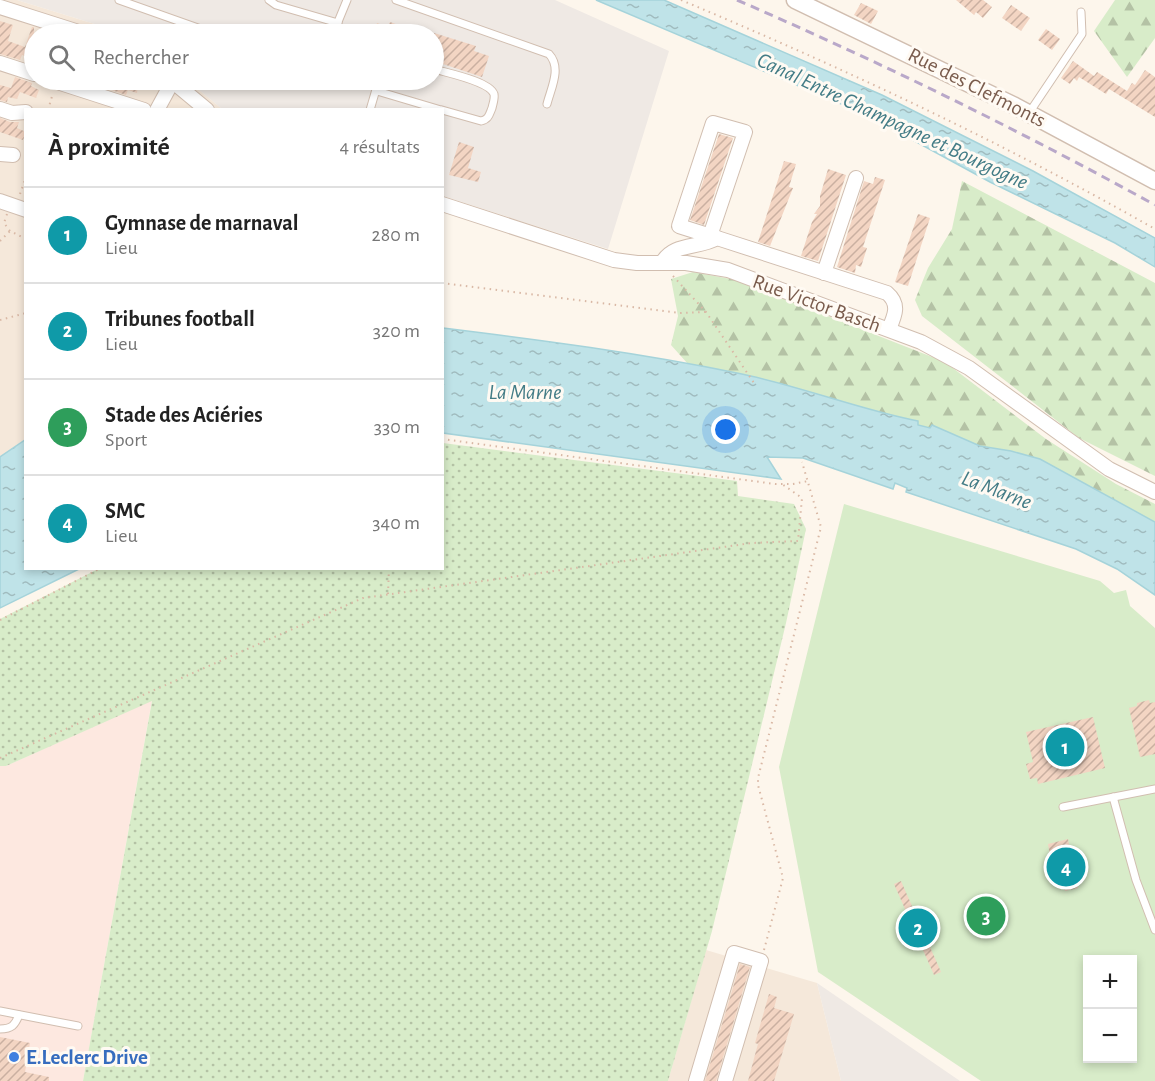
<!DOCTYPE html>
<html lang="fr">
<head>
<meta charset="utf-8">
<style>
	:root { --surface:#fff; --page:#f2f2f2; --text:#222; --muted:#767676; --line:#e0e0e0; --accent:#2563eb }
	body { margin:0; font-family:"Alegreya Sans",sans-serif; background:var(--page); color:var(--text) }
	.controls { position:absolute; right:18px; bottom:18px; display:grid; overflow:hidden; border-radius:0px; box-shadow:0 3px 9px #0003 }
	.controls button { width:54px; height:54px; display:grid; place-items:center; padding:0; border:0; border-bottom:2px solid var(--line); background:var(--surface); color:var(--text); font:30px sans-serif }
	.you { position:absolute; left:726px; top:430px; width:21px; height:21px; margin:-15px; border:4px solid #fff; border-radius:50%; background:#1a73e8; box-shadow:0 0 0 9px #1a73e833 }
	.badge { display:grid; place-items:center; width:39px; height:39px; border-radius:50%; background:var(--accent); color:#fff; font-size:20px; font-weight:700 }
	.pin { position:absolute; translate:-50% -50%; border:3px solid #fff; box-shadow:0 2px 6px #0006 }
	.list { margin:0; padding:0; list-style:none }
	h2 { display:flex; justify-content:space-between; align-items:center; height:78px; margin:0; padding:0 24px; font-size:26px }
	h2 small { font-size:20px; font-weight:400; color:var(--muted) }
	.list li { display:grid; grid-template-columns:39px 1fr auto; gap:18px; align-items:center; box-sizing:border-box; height:96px; padding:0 24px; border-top:2px solid var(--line) }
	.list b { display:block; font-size:22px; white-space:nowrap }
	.list p { margin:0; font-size:20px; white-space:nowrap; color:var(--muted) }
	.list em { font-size:20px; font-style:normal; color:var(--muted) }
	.icon { flex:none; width:33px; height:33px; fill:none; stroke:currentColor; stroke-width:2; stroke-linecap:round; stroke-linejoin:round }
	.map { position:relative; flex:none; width:1155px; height:1081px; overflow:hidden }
	.search { position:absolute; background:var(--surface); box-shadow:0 3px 9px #0003; left:24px; top:24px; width:420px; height:66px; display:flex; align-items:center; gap:15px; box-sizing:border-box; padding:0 21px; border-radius:33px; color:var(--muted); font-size:22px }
	.panel { position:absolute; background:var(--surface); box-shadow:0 3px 9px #0003; left:24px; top:108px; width:420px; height:462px; border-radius:0px }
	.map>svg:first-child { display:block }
</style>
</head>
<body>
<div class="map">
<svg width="1155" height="1081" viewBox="0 0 1155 1081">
	<defs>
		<pattern id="grass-dots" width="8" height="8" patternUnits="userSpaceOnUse" patternTransform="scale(1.5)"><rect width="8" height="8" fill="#d8ecc9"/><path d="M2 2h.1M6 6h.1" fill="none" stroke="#b4c2a5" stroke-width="1.8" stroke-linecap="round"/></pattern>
		<pattern id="forest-firs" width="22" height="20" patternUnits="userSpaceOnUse" patternTransform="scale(1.5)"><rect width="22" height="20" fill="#d8ecc9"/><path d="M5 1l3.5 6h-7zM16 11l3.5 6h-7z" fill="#b4c2a5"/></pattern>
		<pattern id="water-ripples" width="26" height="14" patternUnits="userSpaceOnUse" patternTransform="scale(1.5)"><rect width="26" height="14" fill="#bfe3e8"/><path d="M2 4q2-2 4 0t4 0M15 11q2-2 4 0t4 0" fill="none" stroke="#a0bbbe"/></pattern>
		<pattern id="building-hatch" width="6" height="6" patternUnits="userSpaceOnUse" patternTransform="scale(1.5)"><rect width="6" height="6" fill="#f3d5c3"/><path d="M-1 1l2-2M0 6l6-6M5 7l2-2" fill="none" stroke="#cab0a1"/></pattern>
	</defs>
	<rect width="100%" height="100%" fill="#fdf6ec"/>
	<g fill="#f5e8da">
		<polygon points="0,0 17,0 127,34 34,34 34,80 187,80 222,109 26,110 25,440 0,457"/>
		<polygon points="706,950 817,983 841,1081 668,1081"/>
	</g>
	<polygon fill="#fde8e0" points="152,700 83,1081 0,1081 0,766 6,766"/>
	<g fill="#efe9e4">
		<polygon points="17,0 555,0 669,51 608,249 443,196 442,110 222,109 187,80 434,80 434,34 127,34"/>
		<polygon points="817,983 960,1081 841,1081"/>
	</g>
	<polygon fill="url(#grass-dots)" points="443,443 737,481 738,496 794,504 806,529 786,623 712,931 668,1081 83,1081 152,701 6,766 0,766 0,619 98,569 442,568"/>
	<g fill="url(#forest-firs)">
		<polygon points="1115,0 1155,0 1155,38 1127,77 1094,31"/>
		<polygon points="962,181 1155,283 1155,476 1079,438 922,316 915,300 928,268 952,229"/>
		<polygon points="693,272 736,280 945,362 1046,439 1116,484 1155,504 1155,534 696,373 671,345 678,316 671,279"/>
	</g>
	<path fill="#d8ecc9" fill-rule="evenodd" d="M844,504L1100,581L1114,593L1126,590L1130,606L1155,628V1081H981L818,972L779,767ZM1088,960H1132V1058H1088Z"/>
	<g fill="url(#water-ripples)" stroke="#a5d3da" stroke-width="1.5">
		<polygon points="596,0 664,0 882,95 1033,171 1155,238 1155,267 1115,243 990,182 865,114"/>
		<path d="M443,328C541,340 640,353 737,373C798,385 857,409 918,421V425L930,428L932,425L980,446L1011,451L1040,459L1155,522V595L1117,569L1076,549L906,492L907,488L895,483L893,489L803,458L767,457L781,479L443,433Z"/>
		<polygon points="25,440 26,568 79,569 0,608 0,457"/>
	</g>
	<g fill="url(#building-hatch)">
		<polygon points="956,0 983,0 992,7 983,18 976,12 974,15"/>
		<polygon points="861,3 878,11 871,24 854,15"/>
		<polygon points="1011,5 1030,18 1021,31 1002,18"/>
		<polygon points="0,21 13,25 8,41 25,47 32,27 34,27 34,47 31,58 22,55 20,60 0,54"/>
		<polygon points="390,22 421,33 421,34 373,34 377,23 388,27"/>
		<polygon points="1046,29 1060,39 1052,50 1038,40"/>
		<polygon points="434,33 476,46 474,51 489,56 482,77 434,61"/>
		<polygon points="1073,61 1094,76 1097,72 1127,91 1132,83 1135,85 1145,70 1155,77 1155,117 1109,89 1106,94 1079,77 1077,81 1074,78 1070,84 1061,78"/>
		<polygon points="15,77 32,83 31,86 39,90 36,98 20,92 17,99 8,97 7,102 0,100 0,85 11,88"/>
		<polygon points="113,80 124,80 138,85 137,93 128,90 126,95 109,89"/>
		<polygon points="0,118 10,122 19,122 17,128 26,132 23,140 0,132"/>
		<polygon points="719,134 733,138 704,225 690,220"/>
		<polygon points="459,142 474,147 468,168 481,172 478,182 449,175"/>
		<polygon points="784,161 796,164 789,187 793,188 770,246 758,242"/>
		<polygon points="828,169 846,175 818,261 801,256 812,222 817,214 814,214 820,206 820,196"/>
		<polygon points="875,177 885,180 863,247 867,248 861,267 856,265 855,273 837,267 864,181 873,184"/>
		<polygon points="918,214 930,218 908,286 895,282"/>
		<polygon points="1149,700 1150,703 1155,702 1155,754 1140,757 1129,708 1137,706 1137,703"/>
		<polygon points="1093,717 1105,768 1038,784 1037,778 1030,779 1026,764 1033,762 1026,732"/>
		<polygon points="1068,839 1078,888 1065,891 1061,880 1057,881 1056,877 1054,878 1048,844"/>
		<polygon points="901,881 941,972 934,975 894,884"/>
		<polygon points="740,964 750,967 716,1081 705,1081"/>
		<polygon points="769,994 777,997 774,1008 794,1014 774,1081 748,1081 756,1051 758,1044 755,1043"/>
		<polygon points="0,1037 30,1043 25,1072 49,1077 49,1081 0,1081"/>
	</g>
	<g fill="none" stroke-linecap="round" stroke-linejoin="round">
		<g stroke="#d1beb0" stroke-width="9">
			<g id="service">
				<polyline points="119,0 215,34"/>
				<polyline points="269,0 276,5 338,23"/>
				<path d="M396,0L549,54C562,68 551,88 547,104"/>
				<polyline points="333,34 347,0"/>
				<path d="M434,69C447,73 489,81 494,94C495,99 493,103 492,108C489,115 489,119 481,121L442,110"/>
				<polyline points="369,80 375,82 377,86 370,110"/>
				<polyline points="377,91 441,110"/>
				<polyline points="1029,113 1082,34 1081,12"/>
				<polyline points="1113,797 1136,880 1155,930"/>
				<polyline points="1063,807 1155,789"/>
				<polyline points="0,1011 78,1026"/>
				<path d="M0,1029C12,1029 15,1025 19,1015"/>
			</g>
		</g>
		<g stroke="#d1beb0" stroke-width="16">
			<g id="minor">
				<polyline points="0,7 85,34"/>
				<polyline points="0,63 34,74"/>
				<polyline points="51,80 144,110"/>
				<polyline points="171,80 207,110"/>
				<polyline points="0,109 12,113 26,112"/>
				<polyline points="157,110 170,86 174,82"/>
				<polyline points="0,154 13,155"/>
				<polyline points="0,201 26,210"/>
				<polyline points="442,204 614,260 637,263 686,263 728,270 921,342 969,368 1109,469 1155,492"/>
				<polyline points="710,236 745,132 713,123 679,226 717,238"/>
				<path d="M662,263C673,242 699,249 717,238L887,293C900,304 895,315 889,329"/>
				<polyline points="824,273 856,178"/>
				<polyline points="696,1081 734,953 761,961 725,1081"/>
			</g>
		</g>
		<g stroke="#d1beb0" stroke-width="19">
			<polyline id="tertiary" points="795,0 1015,106 1155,181"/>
		</g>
		<g stroke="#d9b8a5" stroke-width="2" stroke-dasharray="1.5 4.5" stroke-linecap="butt">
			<path d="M681,0C843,68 1002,142 1155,229"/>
			<polyline points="48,110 53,93"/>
			<polyline points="20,194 26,177"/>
			<polyline points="7,214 4,223 10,231 26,239"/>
			<polyline points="0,241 10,231"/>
			<polyline points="673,276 706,312 754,383"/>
			<polyline points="442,283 680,313 706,312"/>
			<polyline points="0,320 26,313"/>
			<polyline points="442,439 775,484 793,484 808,481"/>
			<polyline points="388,594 389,568"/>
			<polyline points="0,620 101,568"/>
			<polyline points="0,758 363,598 752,543 798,541 802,498 782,484"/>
			<polyline points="764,950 783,878 758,785 758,778 821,527 802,462"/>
		</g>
		<use href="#service" stroke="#fff" stroke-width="7"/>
		<use href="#minor" stroke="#fff" stroke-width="14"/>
		<use href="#tertiary" stroke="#fff" stroke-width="16"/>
		<path stroke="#b9a8c9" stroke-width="3" stroke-dasharray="9 6" stroke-linecap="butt" d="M737,0C880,62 1019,130 1155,205"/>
	</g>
	<circle fill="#3f7fe0" stroke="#fffaf3" stroke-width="2" cx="14" cy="1057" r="6"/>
	<g text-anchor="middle" stroke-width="6" stroke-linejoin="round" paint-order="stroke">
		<g font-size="21" fill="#7a5c4d" stroke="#fffaf3">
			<text transform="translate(977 87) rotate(27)" y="7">Rue des Clefmonts</text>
			<text transform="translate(817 303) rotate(20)" y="7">Rue Victor Basch</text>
		</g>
		<g font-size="21" font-weight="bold" fill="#366cbe" stroke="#fffaf3" text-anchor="start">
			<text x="26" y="1064">E.Leclerc Drive</text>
		</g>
		<g font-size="22" font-style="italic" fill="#437c86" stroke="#fffaf3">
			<text transform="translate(893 120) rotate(25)" y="8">Canal Entre Champagne et Bourgogne</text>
			<text x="525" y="399">La Marne</text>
			<text transform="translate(997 489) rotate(21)" y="8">La Marne</text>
		</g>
	</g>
</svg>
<div class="controls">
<button>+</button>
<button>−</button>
</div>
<div class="you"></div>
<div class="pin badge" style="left:1065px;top:747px;background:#0f9aa8">1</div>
<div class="pin badge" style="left:918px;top:928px;background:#0f9aa8">2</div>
<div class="pin badge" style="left:986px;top:916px;background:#2e9e5b">3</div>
<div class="pin badge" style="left:1066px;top:867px;background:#0f9aa8">4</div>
<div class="search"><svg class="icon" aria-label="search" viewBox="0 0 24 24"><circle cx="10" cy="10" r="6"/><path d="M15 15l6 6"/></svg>Rechercher</div>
<section class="panel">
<h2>À proximité<small>4 résultats</small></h2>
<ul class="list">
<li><span class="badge" style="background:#0f9aa8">1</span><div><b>Gymnase de marnaval</b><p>Lieu</p></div><em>280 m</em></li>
<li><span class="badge" style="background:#0f9aa8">2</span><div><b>Tribunes football</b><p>Lieu</p></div><em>320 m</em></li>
<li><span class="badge" style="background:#2e9e5b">3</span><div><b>Stade des Aciéries</b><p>Sport</p></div><em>330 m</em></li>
<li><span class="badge" style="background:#0f9aa8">4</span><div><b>SMC</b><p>Lieu</p></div><em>340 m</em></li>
</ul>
</section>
</div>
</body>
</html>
